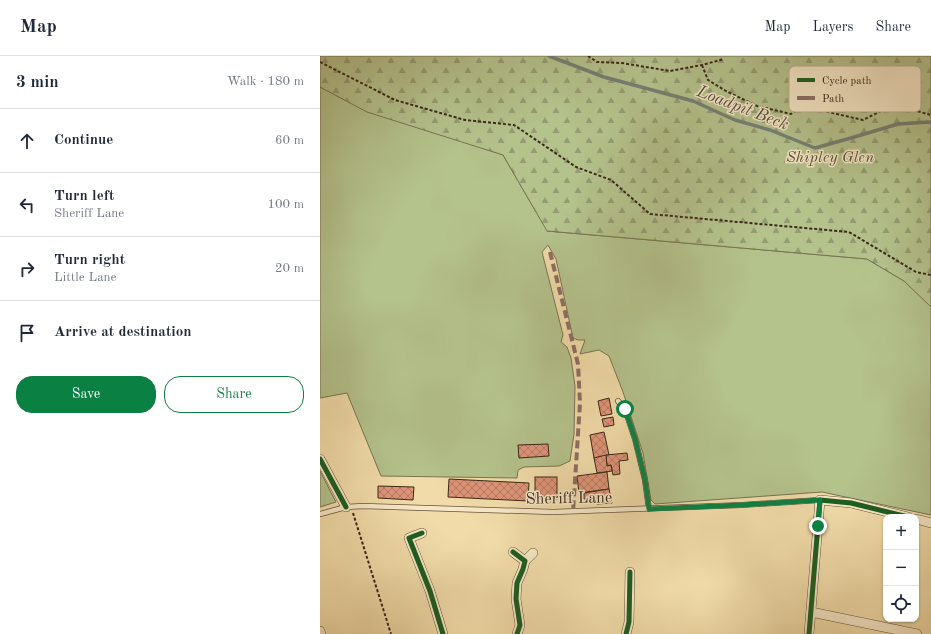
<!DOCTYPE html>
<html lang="en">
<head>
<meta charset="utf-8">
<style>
	:root { --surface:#fff; --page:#f6f6f7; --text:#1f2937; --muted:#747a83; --line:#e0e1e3; --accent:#0b8043 }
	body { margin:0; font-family:"Old Standard TT",serif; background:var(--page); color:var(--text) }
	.controls { position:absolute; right:12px; bottom:12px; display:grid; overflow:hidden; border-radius:8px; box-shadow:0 1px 3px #0004 }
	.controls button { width:36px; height:36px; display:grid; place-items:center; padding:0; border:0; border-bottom:1px solid var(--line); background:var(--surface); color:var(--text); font:20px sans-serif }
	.stop { position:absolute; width:12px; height:12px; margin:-9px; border:3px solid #0b8043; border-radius:50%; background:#fff }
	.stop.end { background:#0b8043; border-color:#fff; box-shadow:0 1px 4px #0008 }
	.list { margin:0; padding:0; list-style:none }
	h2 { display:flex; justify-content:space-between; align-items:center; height:52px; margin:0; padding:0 16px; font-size:17px }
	h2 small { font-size:13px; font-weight:400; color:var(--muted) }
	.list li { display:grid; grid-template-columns:26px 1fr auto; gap:12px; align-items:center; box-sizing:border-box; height:64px; padding:0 16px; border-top:1px solid var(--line) }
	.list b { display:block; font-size:15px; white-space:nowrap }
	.list p { margin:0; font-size:13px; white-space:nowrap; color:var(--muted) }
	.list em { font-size:13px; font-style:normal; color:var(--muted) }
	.actions { display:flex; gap:8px; padding:12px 16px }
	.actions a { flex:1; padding:9px 0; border:1px solid var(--accent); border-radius:16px; text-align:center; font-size:14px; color:var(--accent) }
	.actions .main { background:var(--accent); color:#fff }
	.icon { flex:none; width:22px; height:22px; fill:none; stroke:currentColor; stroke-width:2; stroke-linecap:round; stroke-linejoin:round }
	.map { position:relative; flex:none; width:611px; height:578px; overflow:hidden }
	header { display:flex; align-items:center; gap:24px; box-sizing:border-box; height:56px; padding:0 20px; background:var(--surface); border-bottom:1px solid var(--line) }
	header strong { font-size:19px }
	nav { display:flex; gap:22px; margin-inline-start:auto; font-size:14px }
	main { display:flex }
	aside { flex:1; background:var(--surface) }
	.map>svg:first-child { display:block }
</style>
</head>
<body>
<header>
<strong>Map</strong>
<nav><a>Map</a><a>Layers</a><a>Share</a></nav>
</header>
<main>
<aside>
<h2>3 min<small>Walk · 180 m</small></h2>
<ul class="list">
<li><svg class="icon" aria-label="ahead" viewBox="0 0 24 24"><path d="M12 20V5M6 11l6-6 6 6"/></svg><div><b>Continue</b></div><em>60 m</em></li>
<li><svg class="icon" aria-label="left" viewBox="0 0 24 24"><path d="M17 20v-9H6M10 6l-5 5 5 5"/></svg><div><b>Turn left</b><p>Sheriff Lane</p></div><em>100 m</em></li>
<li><svg class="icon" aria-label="right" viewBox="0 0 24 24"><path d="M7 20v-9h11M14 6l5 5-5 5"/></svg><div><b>Turn right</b><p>Little Lane</p></div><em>20 m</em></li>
<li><svg class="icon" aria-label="arrive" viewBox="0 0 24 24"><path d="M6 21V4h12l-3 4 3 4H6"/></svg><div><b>Arrive at destination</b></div></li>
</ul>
<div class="actions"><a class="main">Save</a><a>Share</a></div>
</aside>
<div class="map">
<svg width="611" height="578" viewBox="0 0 611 578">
	<defs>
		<pattern id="forest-firs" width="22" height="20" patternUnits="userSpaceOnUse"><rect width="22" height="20" fill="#b4c28c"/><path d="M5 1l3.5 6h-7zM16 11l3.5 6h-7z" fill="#949d72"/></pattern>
		<pattern id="building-cross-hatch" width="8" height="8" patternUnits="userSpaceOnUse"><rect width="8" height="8" fill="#de9478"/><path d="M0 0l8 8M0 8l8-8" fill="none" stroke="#b57962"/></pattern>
	</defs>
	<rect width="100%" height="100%" fill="#f1dca9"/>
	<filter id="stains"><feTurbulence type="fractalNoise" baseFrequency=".005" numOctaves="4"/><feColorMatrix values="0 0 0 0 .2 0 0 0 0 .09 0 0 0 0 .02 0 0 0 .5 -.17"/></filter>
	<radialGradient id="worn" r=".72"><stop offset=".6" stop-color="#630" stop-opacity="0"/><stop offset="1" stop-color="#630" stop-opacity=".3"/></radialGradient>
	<g fill="#b4c28c" stroke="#787452" fill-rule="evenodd">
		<path d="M0,0H611V459L502,436L335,448L331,444L323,397L303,336L289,300L279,294L260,298L265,284H258L253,282L236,203L228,189L222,196L243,279L241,286L247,291L251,302L255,330L254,378L250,405L239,410L204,411L198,414L197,422L61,420L27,337L0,342V31L25,44ZM207,91L216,156L183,99L162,92ZM227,175L580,203L599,239L584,225L547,203Z"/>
		<polygon points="0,415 16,446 0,451"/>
	</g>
	<polygon fill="url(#forest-firs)" stroke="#787452" points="0,0 611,0 611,251 584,225 547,203 227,175 183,99 47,56 0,31"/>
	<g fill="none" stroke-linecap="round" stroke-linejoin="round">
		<polyline stroke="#757f73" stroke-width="3.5" points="229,0 284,21 373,45 415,64 450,74 495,92 531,82 578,68 609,66 611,67"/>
	</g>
	<g fill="url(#building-cross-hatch)" stroke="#3b2619">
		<polygon points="289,342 292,358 281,360 278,345"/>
		<polygon points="293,361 294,369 284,371 282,363"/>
		<polygon points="284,376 289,399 274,402 270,379"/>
		<polygon points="228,388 229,400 199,402 198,389"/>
		<polygon points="307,397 308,404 299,405 300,418 293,419 291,409 287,410 286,399"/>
		<polygon points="286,399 287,410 291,409 292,415 277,417 274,402"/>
		<polygon points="287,416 289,433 259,437 257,420"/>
		<rect x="215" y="421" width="22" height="22"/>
		<polygon points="129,423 209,427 208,445 128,441"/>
		<polygon points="58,430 94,431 93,444 58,442"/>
		<polygon points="289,433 292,447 277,448 276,442 264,443 264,437"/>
	</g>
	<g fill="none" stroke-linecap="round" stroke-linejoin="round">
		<g stroke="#68543d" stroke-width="6">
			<g id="service">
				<polyline points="298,345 305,353 315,383 325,424 329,453"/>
				<polyline points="0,458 26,451 43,450 233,456 422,449 500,444"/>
			</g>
		</g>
		<g stroke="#68543d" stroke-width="10">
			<g id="minor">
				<polyline points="0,403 26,451"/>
				<polyline points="596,463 611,467"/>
				<polyline points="102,477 89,482 110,535 123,578"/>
				<polyline points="193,496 205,505 203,513 197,527 196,543 200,569 197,578"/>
				<polyline points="205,505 213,497"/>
				<polyline points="491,556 597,578"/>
				<polyline points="0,575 1,578"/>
				<polyline points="306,578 309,566 310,516"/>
				<polyline points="489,578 500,444 531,447 588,461"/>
			</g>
		</g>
		<g stroke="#3b2619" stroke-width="2" stroke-dasharray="3 2" stroke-linecap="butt">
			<polyline points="268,0 277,6 302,7 350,15 382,9 404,3"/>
			<polyline points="0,6 75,44 145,64 194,69 256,111 291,124 330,158 529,176 596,216 611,219"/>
			<polyline points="382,9 388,24 406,35 437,50 471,58 482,50 493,40"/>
			<polyline points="482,50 543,64 561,55 586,52 611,59"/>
			<polyline points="33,457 71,578"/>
		</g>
		<use href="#service" stroke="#f6e8c7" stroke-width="4.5"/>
		<use href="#minor" stroke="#f6e8c7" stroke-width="9"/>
		<polyline stroke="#8d6e63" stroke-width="4" stroke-dasharray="8 4" stroke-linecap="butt" points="230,196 258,308 260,347 253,456"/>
		<g stroke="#f6e8c7" stroke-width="8">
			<g id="cycleway">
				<polyline points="0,403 26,451"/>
				<polyline points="102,477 89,482 110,535 123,578"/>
				<polyline points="193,496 205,505 203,513 197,527 196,543 200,569 197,578"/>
				<polyline points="306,578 309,566 310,516"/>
				<polyline points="489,578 500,444 531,447 588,461"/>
			</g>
		</g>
		<use href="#cycleway" stroke="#1b5e20" stroke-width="5"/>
	</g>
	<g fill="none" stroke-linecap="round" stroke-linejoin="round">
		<polyline stroke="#0b8043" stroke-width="5" points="305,353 315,383 325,424 329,453 422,449 500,444 498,470"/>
	</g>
	<g text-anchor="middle" stroke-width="3" stroke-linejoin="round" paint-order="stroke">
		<g font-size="16" font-style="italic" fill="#594d36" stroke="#f6e8c7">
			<text x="510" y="106">Shipley Glen</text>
		</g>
		<g font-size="16" fill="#3b2619" stroke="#f6e8c7">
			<text transform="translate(249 441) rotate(-1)" y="6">Sheriff Lane</text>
		</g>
		<g font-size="17" font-style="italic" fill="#534b3e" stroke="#f6e8c7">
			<text transform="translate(423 51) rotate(21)" y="6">Loadpit Beck</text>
		</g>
	</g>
	<rect x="469" y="10" width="132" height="46" rx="6" fill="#f6e8c7" stroke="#beae93" stroke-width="1"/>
	<rect x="477" y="22" width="18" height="4" fill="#1b5e20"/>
	<rect x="477" y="40" width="18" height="4" fill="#8d6e63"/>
	<g font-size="11" fill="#3b2619">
		<text x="502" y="28">Cycle path</text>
		<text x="502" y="46">Path</text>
	</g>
	<rect width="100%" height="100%" filter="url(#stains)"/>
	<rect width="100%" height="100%" fill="url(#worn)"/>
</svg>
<div class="controls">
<button>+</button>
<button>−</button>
<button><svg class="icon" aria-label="locate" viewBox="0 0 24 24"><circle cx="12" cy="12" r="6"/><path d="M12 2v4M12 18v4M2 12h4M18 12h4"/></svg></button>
</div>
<div class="stop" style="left:305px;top:353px"></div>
<div class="stop end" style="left:498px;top:470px"></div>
</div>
</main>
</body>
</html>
